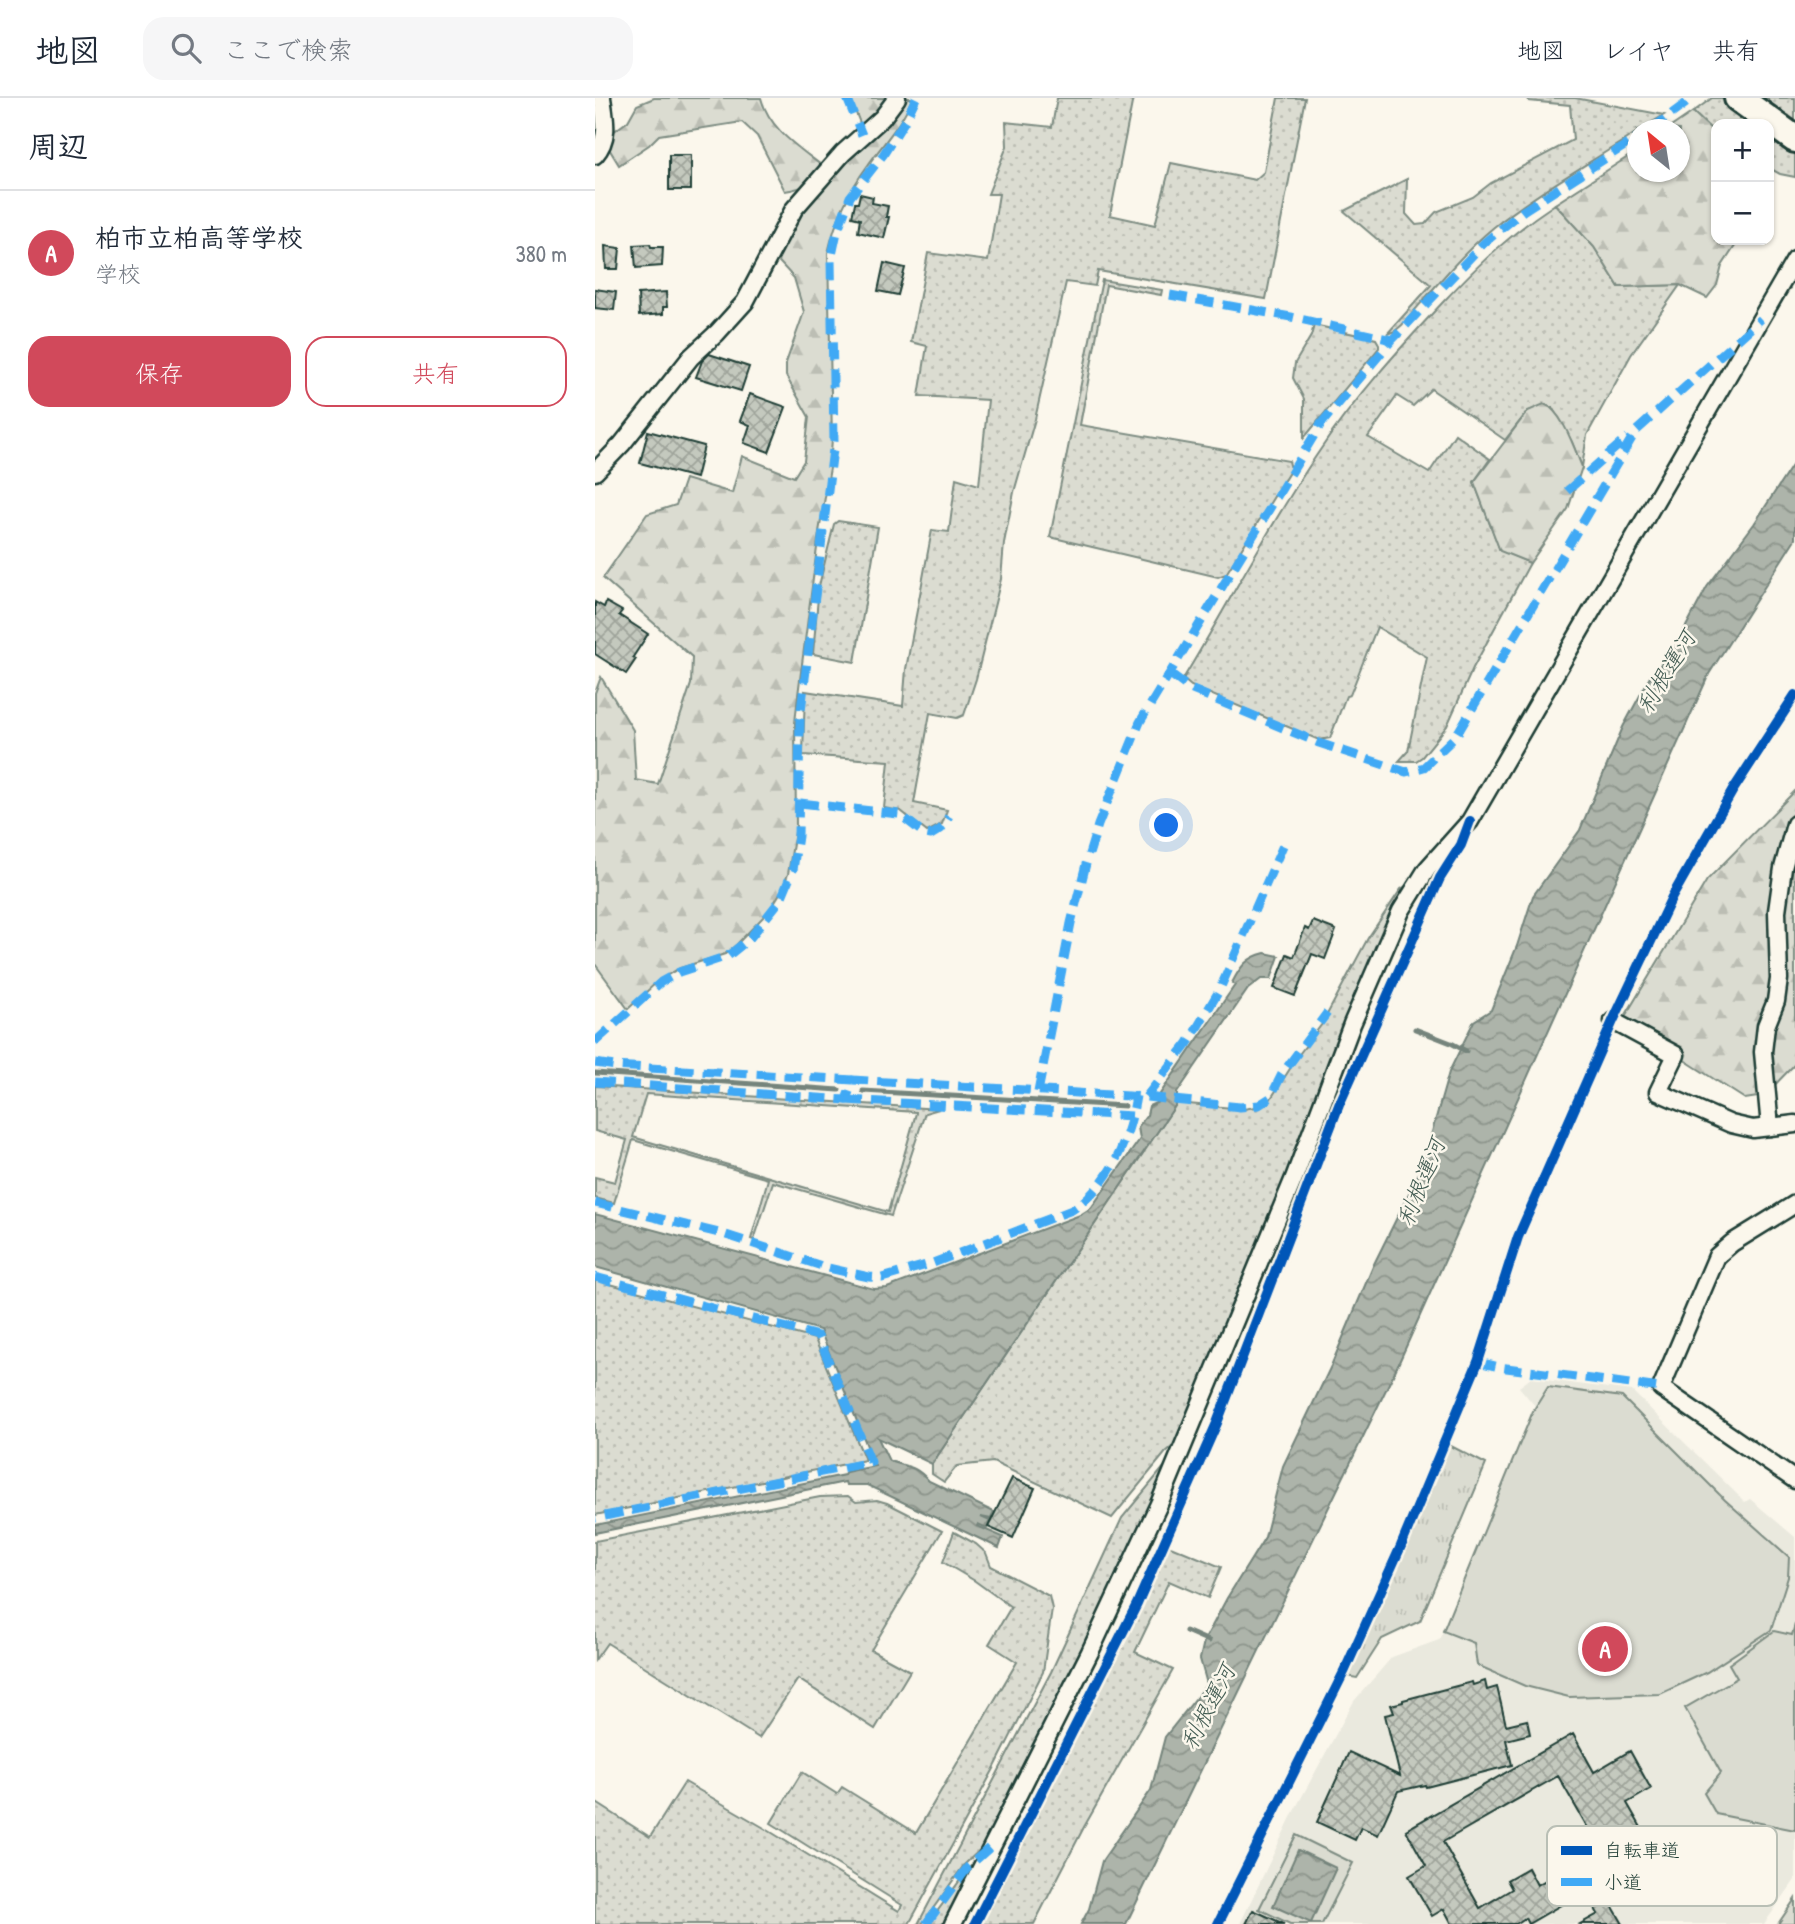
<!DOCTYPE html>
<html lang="ja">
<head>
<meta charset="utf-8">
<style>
	:root { --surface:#fff; --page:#f6f6f7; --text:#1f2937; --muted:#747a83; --line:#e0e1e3; --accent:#d1495b }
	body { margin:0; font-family:"Patrick Hand","Klee One",sans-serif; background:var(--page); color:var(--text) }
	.controls { position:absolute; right:21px; top:21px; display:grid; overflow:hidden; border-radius:14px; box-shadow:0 2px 5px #0004 }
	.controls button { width:63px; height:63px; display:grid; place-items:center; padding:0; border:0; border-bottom:2px solid var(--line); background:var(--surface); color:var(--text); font:35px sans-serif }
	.compass { position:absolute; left:1032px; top:21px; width:63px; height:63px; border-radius:50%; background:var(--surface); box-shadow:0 2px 5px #0004; rotate:330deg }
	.you { position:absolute; left:572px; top:728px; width:24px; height:24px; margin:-18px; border:5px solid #fff; border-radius:50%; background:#1a73e8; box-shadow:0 0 0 10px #1a73e833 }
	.badge { display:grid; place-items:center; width:46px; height:46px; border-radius:50%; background:var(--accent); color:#fff; font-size:23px; font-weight:700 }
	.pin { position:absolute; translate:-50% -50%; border:4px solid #fff; box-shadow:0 2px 7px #0006 }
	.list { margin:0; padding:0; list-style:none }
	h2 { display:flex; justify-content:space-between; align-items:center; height:91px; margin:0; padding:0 28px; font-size:30px }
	h2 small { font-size:23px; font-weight:400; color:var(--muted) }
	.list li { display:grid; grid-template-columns:46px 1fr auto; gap:21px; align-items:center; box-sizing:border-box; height:126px; padding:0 28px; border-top:2px solid var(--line) }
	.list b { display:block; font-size:26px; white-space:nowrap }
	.list p { margin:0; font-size:23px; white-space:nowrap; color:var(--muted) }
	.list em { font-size:23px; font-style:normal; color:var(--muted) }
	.actions { display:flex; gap:14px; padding:21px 28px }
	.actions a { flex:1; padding:16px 0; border:2px solid var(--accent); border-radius:21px; text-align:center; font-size:24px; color:var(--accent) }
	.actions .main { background:var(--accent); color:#fff }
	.icon { flex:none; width:38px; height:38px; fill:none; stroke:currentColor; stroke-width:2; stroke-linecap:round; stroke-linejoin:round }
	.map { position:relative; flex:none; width:1200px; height:1826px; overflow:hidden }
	header { display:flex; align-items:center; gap:42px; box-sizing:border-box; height:98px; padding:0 35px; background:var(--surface); border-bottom:2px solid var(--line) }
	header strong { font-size:33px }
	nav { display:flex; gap:38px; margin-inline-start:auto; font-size:24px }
	.search { width:490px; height:63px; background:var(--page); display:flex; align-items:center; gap:18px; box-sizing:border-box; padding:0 24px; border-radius:21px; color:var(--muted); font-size:26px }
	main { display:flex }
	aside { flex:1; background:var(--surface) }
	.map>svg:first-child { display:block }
</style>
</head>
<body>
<header>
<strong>地図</strong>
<div class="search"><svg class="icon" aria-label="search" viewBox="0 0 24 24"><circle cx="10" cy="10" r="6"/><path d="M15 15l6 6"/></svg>ここで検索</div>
<nav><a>地図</a><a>レイヤ</a><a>共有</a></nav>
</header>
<main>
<aside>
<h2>周辺<small></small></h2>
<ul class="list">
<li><span class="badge">A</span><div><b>柏市立柏高等学校</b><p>学校</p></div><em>380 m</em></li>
</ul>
<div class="actions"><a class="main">保存</a><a>共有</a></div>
</aside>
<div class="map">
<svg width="1200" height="1826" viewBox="0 0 1200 1826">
	<defs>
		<pattern id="grass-dots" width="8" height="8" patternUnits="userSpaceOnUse" patternTransform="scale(1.75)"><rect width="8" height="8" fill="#dbdcd1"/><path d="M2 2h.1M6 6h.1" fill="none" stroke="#bcbeb4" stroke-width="1.8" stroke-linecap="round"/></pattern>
		<pattern id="forest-firs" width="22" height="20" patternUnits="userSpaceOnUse" patternTransform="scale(1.75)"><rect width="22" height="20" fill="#dbdcd1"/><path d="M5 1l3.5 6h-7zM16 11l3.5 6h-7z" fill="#bcbeb4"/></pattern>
		<pattern id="park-tufts" width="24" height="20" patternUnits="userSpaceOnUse" patternTransform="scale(1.75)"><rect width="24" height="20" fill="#dbdcd1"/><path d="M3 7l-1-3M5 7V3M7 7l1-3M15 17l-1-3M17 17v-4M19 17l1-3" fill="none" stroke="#bcbeb4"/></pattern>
		<pattern id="water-waves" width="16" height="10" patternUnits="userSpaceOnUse" patternTransform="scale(1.75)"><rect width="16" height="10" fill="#adb4aa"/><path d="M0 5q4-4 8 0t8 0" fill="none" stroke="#8c948b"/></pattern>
		<pattern id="building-cross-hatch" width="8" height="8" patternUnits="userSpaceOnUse" patternTransform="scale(1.75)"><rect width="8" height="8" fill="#c4c9be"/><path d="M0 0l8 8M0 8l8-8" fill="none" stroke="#9fa49b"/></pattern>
	</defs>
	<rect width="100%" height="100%" fill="#fbf7ec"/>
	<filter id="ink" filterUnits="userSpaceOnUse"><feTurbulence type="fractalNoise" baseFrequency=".0143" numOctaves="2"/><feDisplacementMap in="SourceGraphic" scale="14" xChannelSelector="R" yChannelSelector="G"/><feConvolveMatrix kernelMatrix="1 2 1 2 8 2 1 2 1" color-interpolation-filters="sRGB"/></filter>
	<g filter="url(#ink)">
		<polygon fill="#eae9de" points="936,1280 1037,1293 1150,1404 1155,1401 1200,1439 1200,1782 1169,1826 645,1826 698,1715 759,1603 797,1559 844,1542 940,1308 924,1289"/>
		<g fill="url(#grass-dots)" stroke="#7d8c82" stroke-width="2" fill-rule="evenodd">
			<polygon points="462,0 538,0 515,117 560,127 576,65 660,82 669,74 683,0 710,0 671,201 503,173 500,188 471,184 440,321 419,394 409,445 406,481 381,581 369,617 362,620 335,615 319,705 352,712 347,726 332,734 306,713 289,710 294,663 208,657 210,593 308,608 311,571 337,432 354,434 361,380 384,387 393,302 324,298 332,248 316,244 333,155 393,163 404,96 393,96 412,48 411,24 457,29"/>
			<path d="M933,0H980L1069,17L1046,31L1042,32V34C995,65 944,93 899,129C865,157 836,194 807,227L800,233L792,236L836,187L749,113L812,81L811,116L821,127L830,126L841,114L878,99L896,85L978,42L975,7L934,3Z"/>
			<polygon points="1117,0 1200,0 1200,23 1173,4 1158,24 1161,26 1121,26 1121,36 1098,14"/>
			<polygon points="1174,35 1200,53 1200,79 1185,76 1174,70"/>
			<path d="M960,106L999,149L1024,189L1085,187L1036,257L992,337L987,369L977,344L957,309L933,313L910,342L836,291L818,308L802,298L773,339L834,375L860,336L895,361L879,384L905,452L935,465L878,570L852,628L827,659L821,663H804L813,653L832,559L782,529L755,597L751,598L735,640L724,642L596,588L588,581C633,507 673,429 721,358C758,302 803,252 849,203C885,165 916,135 960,106Z"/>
			<polygon points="507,182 567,192 566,197 511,187 485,327 694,363 696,371 631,476 623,479 455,439"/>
			<polygon points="719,227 781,241 784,246 784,250 709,340 709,301 698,280 700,265 716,238"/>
			<polygon points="243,423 283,429 260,564 218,556 224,488 239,426"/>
			<polygon points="816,785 585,1342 571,1354 517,1420 398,1364 362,1368 349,1384 337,1376 337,1366 582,1005 649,1011 665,1008 675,1002 705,955 727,926 773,840 806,791"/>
			<path d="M0,988L344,1011L330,1015L296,1118L178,1084L159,1142L156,1141L173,1081L38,1042L19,1105L0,1100V1079L20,1084L32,1042L0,1033ZM51,996L321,1014V1015L293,1114L38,1039Z"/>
			<polygon points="0,1182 220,1241 270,1362 0,1417"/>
			<polygon points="574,1363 576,1363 487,1558 391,1746 369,1767 327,1826 323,1826 456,1574 527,1420"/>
			<polygon points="253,1398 261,1404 282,1402 292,1405 347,1433 276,1552 315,1573 280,1631 203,1581 164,1640 12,1545 0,1562 0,1443 225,1399"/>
			<polygon points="359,1434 381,1446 391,1455 396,1468 454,1498 457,1511 448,1574 401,1667 314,1826 0,1826 0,1704 55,1739 90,1684 171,1731 304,1813 307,1807 176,1725 207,1674 242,1696 247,1689 321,1735 422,1564 394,1546 416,1509 380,1483 348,1464"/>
			<polygon points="573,1447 626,1469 613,1500 574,1483 540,1554 578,1572 489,1729 439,1826 386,1826 506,1590"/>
			<polygon points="385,1760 350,1826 333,1826 374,1770"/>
		</g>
		<g fill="url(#forest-firs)" stroke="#7d8c82" stroke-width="2">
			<path d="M59,0H166C175,33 205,50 231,71C219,85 209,90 190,93L162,38L147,24L64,37L54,47L24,67L13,49L14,37L33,23L42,7Z"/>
			<polygon points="255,0 298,0 267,30"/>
			<path d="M304,0H317C307,26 289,44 273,67C253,94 240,123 233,155L237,340L235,370L224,434L203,597L200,625L201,728L193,776L187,792L174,813L142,846L130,856L85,870L64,882L33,911L0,866V595L6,579L38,632L41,682L63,686L96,586L97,559L8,480L52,416L81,407L90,381L137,395L147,358L199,379L209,363L214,319L191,278V265L209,214L199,180L177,156L195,125Z"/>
			<polygon points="1098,14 1121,36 1121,142 1144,142 1127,168 1122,187 1112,200 1085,187 1024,189 999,149 960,106 1042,53 1042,74 1084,74 1084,32 1073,31"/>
			<path d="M949,306C967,312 980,352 987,369L973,411L935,465L905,453L879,384L933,313Z"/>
			<polygon points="1200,693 1200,966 1169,998 1150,1001 1069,949 1026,925 1112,782"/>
			<polygon points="1200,1801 1200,1826 1183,1826"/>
		</g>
		<polygon fill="url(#park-tufts)" stroke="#7d8c82" stroke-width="2" points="852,1346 891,1366 825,1523 787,1541 762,1580 751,1578"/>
		<g fill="#dbdcd1" stroke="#7d8c82" stroke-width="2">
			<polygon points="953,1289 1027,1299 1130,1402 1194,1459 1193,1479 1176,1532 1112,1574 1065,1596 974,1599 930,1588 882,1567 879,1545 848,1533 938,1313"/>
			<polygon points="1200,1526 1200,1732 1121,1716 1109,1695 1126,1675 1090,1610 1142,1580 1134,1566 1179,1533 1197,1537"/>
			<polygon points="701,1737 758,1765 727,1826 695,1826 664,1811"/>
		</g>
		<g fill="url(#water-waves)" stroke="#74847b" stroke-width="2">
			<polygon points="1200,363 1200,441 1114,576 801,1271 531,1826 486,1826 494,1811 507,1763 556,1692 570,1639 612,1586 605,1561 609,1543 632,1500 670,1439 688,1368 736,1268 779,1166 827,1069 854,974 879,923 896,912 922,848 938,798 985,732 1028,629 1056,577 1078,553 1112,489 1159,426"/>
			<path d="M670,855L684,858L676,881H666L653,891L582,995V1005L337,1366L283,1340L294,1363C314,1369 321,1368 334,1383L399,1414L396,1421L386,1419L395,1423L392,1430L383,1426L382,1428L408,1439L404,1450L272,1387H251L250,1384L0,1435V1427L249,1377L251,1374L280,1368L225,1232L0,1169V1116L279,1191L292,1190L485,1117L496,1110L545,1041L543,1029L552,1017L554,1008L563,1004L565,996L640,887L637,885C645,869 652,859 670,855Z"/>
			<polygon points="703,1752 741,1770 716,1825 678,1808"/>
		</g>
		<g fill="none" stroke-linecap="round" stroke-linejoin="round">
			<g stroke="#74847b" stroke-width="5">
				<polyline points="820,931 856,945 871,953"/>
				<polyline points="0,975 244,992"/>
				<polyline points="268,993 530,1008"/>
				<polyline points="591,1533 614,1543"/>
			</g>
		</g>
		<g fill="url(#building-cross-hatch)" stroke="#1f3d34" stroke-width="2" fill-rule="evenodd">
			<rect x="74" y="57" width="22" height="35"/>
			<polygon points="265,96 278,99 277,105 293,108 291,119 294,119 289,140 263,134 265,121 257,119 260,105 263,105"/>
			<polygon points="55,146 56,149 68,149 67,168 41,170 39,147"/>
			<polygon points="10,148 25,150 23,171 11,171"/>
			<polygon points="289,165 310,170 303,197 283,193"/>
			<polygon points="0,191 21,194 19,212 0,210"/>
			<polygon points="71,194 72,209 68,209 68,216 44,218 43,196"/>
			<polygon points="114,256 154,269 146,293 101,279 107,263"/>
			<polygon points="155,296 191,309 174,354 149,345 155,327 145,323"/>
			<polygon points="53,333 109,348 101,380 45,365"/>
			<polygon points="0,504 9,509 11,504 27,513 24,517 53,536 38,559 41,561 31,576 0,556"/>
			<polygon points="718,823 741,832 730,861 717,856 700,898 679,890 692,856 699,859 710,830 714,832"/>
			<polygon points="417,1380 440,1390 418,1440 393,1429"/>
			<polygon points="890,1583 892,1592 902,1589 911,1627 932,1622 935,1636 911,1642 917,1667 831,1689 830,1687 803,1693 783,1737 766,1729 760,1742 722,1724 754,1654 805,1678 790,1617 799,1615 796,1607 808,1604 808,1602 877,1584 878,1587"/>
			<path d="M978,1636L999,1674L1035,1653L1056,1691L1032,1705L1051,1738L1042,1743L1052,1761L1007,1790L1028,1826H985L1003,1816L990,1793L933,1826L930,1820L921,1826H857L849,1811L837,1818L814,1778L831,1768L811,1732ZM963,1678L1005,1751L942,1787L933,1770L912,1782L917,1791L885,1810L848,1744Z"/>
			<polygon points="658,1812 689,1826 651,1826"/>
		</g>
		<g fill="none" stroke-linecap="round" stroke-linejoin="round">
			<g stroke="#1f3d34" stroke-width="21">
				<g id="street">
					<path d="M0,57C15,40 10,21 7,0"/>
					<polyline points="0,374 27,346 96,259 122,235 150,204 199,111 248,55 287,20 302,0"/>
					<polyline points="1018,923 1081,957 1063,994 1136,1026 1158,1031 1200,1026"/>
					<polyline points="1175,1029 1168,954 1171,928 1181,903 1184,881 1182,813 1188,770 1200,726"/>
					<polyline points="1200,1106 1137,1145 1122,1158 1066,1290 1200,1382"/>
					<polyline points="358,1826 495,1554 564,1406 699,1080 757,926 806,813 832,771 875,723 1200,162"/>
				</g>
			</g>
			<g stroke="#1f3d34" stroke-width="32">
				<polyline id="primary" points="1143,0 1200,41"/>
			</g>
			<use href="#street" stroke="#fbf7ec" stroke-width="16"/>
			<use href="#primary" stroke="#fbf7ec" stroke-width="26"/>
			<g stroke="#3fa9f5" stroke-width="9" stroke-dasharray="18 9" stroke-linecap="butt">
				<polyline points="252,0 267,37"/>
				<polyline points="1055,32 1098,0"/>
				<polyline points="575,197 696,219 797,242"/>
				<polyline points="972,393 1033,339"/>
				<polyline points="575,576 595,591 724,645 811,674 829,669 861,638 1041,333 1166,221"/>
				<polyline points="205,705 304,716 330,736 336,737 346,731 354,718"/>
				<polyline points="0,944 66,884 84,874 133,858 155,840 186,801 198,772 203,738 205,621 239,343 236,162 242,134 255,99 288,57 311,21 321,0"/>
				<polyline points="0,965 20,968 258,982"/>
				<polyline points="0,984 251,1002 258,982 551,999 645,1009 664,1007 675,1000 687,976 732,915"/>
				<polyline points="443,994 476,825 491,766 503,727 545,624 726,326 797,242 889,145 928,113 1042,40"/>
				<polyline points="551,999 593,945 624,893 690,743"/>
				<polyline points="251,1002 537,1018"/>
				<path d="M0,1105L128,1136L233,1170L274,1179L287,1180L338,1165L477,1112C515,1087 534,1042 541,998"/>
				<polyline points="0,1179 223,1238 276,1364 0,1420"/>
				<polyline points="883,1264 904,1269 1066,1290"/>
				<polyline points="331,1826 373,1769 394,1750"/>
			</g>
			<g stroke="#fbf7ec" stroke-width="15">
				<g id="cycleway">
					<polyline points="380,1826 542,1506 622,1325 744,1007 845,780 866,747 875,723"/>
					<polyline points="623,1826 750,1572 806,1448 883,1264 923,1139 1018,923 1077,799 1138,692 1200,597"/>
				</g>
			</g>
			<use href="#cycleway" stroke="#0057b8" stroke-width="10"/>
		</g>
	</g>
	<g text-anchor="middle" stroke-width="5" stroke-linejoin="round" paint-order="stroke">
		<g font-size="23" font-style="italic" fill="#425b52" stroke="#fbf7ec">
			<text transform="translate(1071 574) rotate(-59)" y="8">利根運河</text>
			<text transform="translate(826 1084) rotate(-68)" y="8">利根運河</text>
			<text transform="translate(613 1609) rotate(-63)" y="8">利根運河</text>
		</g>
	</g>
	<rect x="952" y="1728" width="230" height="80" rx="10" fill="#fbf7ec" stroke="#b9bfb5" stroke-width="2"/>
	<rect x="966" y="1748" width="31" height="9" fill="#0057b8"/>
	<rect x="966" y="1780" width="31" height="8" fill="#3fa9f5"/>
	<g font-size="19" fill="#1f3d34">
		<text x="1009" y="1759">自転車道</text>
		<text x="1009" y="1791">小道</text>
	</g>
</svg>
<div class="controls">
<button>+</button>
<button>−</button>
</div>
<svg class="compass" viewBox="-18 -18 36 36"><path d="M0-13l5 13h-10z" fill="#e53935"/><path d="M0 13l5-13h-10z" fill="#747a83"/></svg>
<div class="you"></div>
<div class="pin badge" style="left:1010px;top:1551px">A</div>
</div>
</main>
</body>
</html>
